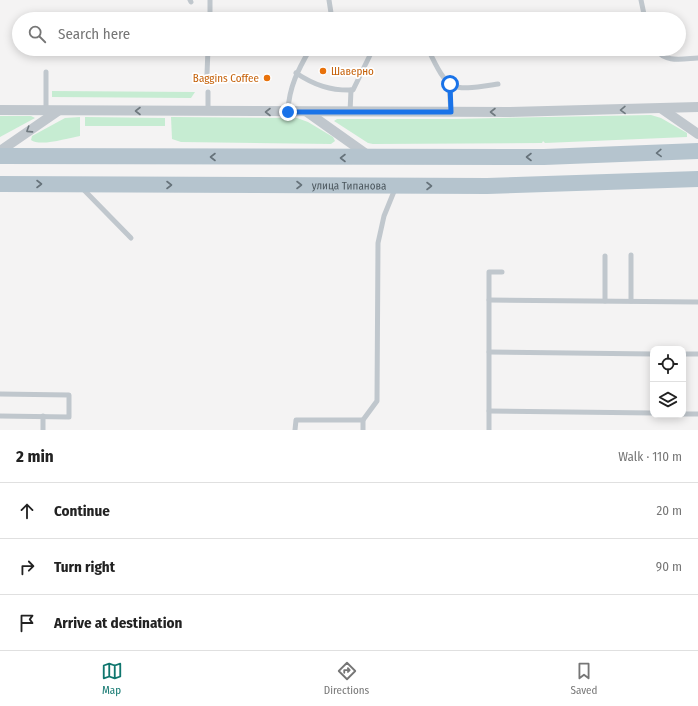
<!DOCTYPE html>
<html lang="en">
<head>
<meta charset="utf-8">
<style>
	:root { --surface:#fff; --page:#f2f2f2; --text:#222; --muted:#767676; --line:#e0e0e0; --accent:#0f766e }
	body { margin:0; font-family:"Fira Sans Condensed",sans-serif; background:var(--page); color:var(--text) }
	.controls { position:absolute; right:12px; bottom:12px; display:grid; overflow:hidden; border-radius:8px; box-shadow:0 2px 10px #0003 }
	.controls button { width:36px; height:36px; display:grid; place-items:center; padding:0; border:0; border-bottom:1px solid var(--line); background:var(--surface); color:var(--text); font:20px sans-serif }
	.stop { position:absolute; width:12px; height:12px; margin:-9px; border:3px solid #1a73e8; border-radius:50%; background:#fff }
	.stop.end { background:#1a73e8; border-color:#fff; box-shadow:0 1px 4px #0008 }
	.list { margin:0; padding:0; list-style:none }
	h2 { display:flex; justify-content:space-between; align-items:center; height:52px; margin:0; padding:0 16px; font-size:17px }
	h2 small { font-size:13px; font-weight:400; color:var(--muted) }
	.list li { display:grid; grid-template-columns:26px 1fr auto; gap:12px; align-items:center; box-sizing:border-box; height:56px; padding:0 16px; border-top:1px solid var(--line) }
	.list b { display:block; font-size:15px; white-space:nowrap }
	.list em { font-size:13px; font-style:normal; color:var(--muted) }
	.icon { flex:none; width:22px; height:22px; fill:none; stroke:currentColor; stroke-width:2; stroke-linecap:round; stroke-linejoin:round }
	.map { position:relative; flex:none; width:698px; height:430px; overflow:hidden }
	.search { position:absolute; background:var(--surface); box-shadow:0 2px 10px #0003; left:12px; right:12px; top:12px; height:44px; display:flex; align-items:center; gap:10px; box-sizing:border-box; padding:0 14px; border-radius:22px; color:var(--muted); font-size:15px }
	.sheet { height:220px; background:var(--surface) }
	nav { display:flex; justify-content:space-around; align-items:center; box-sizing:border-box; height:56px; border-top:1px solid var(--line); background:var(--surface); font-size:11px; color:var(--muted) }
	nav a { display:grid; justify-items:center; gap:2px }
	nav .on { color:var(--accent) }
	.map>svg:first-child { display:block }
</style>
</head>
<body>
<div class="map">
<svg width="698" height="430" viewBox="0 0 698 430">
	<rect width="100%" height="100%" fill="#f4f3f3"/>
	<g fill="#c6ecd2">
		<polygon points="52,91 195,92 191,98 52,97"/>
		<polygon points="651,115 661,118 687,133 687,137 545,143 543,141 542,143 373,144 368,143 334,121 337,119 452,119"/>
		<polygon points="0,116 31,116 35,118 0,137"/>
		<path d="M80,117V136C68,138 40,147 31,140L32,136L65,118Z"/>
		<polygon points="85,117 165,118 165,126 85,126"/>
		<polygon points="171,117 297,118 308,122 333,137 335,141 331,144 181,142 172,139"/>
	</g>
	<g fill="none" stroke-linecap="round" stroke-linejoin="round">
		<g stroke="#c0c7cd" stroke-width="5">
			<polyline points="190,0 191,2"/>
			<polyline points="641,0 645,19"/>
			<polyline points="210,19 210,0"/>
			<polyline points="328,19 331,13 329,0"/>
			<path d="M428,49C449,93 451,91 498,84"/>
			<path d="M655,49C666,63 681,59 698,58"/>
			<polyline points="46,72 46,111"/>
			<path d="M296,73C314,85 331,91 353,90L373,49"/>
			<polyline points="207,74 208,49"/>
			<polyline points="449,84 451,112"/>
			<polyline points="208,92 208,112"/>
			<path d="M288,111C289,87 298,70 310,49"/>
			<polyline points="350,112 351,90"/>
			<polyline points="83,189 131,238"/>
			<polyline points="605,256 605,301"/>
			<polyline points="489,300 698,302"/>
			<polyline points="631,301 631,255"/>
			<polyline points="489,352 653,354"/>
			<polyline points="683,354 698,354"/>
			<polyline points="0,394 69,395 69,417 0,416"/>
			<polyline points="489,411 653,413"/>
			<polyline points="683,414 698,414"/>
			<polyline points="363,420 377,401 378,243 384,216 395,189"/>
			<polyline points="43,430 43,416"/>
			<polyline points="295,430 296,420 363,420 363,430"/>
			<polyline points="489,430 489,272 502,272"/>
		</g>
		<g stroke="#c0c7cd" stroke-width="10">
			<polyline points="662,109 698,134"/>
			<polyline points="0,110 510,112 698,107"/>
			<polyline points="307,112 369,156"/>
			<polyline points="0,151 58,111"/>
		</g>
		<g stroke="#b5c4ce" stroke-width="16">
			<polyline points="0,156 544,157 698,151"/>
			<path id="s1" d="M0,184L487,186L698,179"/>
		</g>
	</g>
	<defs><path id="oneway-chevron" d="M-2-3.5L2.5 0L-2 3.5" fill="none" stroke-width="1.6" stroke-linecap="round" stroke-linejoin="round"/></defs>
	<g stroke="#6f797f">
		<use href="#oneway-chevron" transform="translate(623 110) rotate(179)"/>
		<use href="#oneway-chevron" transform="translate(138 111) rotate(-180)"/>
		<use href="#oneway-chevron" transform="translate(268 112) rotate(-180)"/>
		<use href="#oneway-chevron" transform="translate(493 112) rotate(180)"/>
		<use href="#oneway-chevron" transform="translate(29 130) rotate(147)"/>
	</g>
	<g stroke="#66727a">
		<use href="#oneway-chevron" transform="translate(659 153) rotate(178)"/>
		<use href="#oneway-chevron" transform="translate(213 157) rotate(-180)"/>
		<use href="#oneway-chevron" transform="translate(529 157) rotate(180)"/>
		<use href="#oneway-chevron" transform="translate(343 158) rotate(-180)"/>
		<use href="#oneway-chevron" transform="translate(39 184)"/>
		<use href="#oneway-chevron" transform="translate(169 185)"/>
		<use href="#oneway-chevron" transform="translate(299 185)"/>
		<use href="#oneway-chevron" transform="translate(429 186)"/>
	</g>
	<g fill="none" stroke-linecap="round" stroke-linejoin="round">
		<polyline stroke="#1a73e8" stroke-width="5" points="288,112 451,112 450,84"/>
	</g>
	<g fill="#e8710a" stroke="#fff" stroke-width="1.5">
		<circle cx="323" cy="71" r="4"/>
		<circle cx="267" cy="78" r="4"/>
	</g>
	<g text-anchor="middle" stroke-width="3.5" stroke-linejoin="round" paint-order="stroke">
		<g font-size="11" fill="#c56008" stroke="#fff" text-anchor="start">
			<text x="331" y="75">Шаверно</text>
			<text x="259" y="82" text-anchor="end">Baggins Coffee</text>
		</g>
		<g font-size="11" fill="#4c575e" stroke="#fff">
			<text dy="4" stroke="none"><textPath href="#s1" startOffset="349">улица Типанова</textPath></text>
		</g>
	</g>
</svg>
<div class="controls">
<button><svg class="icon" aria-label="locate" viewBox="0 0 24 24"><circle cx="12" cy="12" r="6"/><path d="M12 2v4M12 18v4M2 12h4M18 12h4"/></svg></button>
<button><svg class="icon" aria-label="layers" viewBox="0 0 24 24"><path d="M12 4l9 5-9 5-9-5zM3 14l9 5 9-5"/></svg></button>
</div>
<div class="stop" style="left:450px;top:84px"></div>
<div class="stop end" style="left:288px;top:112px"></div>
<div class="search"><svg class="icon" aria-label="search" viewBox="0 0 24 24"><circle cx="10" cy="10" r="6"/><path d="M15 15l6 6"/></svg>Search here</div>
</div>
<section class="sheet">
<h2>2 min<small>Walk · 110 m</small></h2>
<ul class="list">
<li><svg class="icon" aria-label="ahead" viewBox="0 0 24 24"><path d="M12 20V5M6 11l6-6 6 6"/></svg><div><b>Continue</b></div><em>20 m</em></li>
<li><svg class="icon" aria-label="right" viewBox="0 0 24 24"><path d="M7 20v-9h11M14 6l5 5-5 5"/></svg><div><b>Turn right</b></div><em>90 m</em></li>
<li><svg class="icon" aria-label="arrive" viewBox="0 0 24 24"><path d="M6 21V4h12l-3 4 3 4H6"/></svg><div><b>Arrive at destination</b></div></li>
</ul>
</section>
<nav>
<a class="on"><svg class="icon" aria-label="map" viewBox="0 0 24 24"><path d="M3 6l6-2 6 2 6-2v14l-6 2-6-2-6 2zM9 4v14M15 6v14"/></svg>Map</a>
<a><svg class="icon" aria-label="directions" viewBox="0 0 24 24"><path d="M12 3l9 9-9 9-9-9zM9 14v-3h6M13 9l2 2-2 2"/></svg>Directions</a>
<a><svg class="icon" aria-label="saved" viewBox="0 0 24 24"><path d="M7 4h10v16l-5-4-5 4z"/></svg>Saved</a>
</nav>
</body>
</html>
